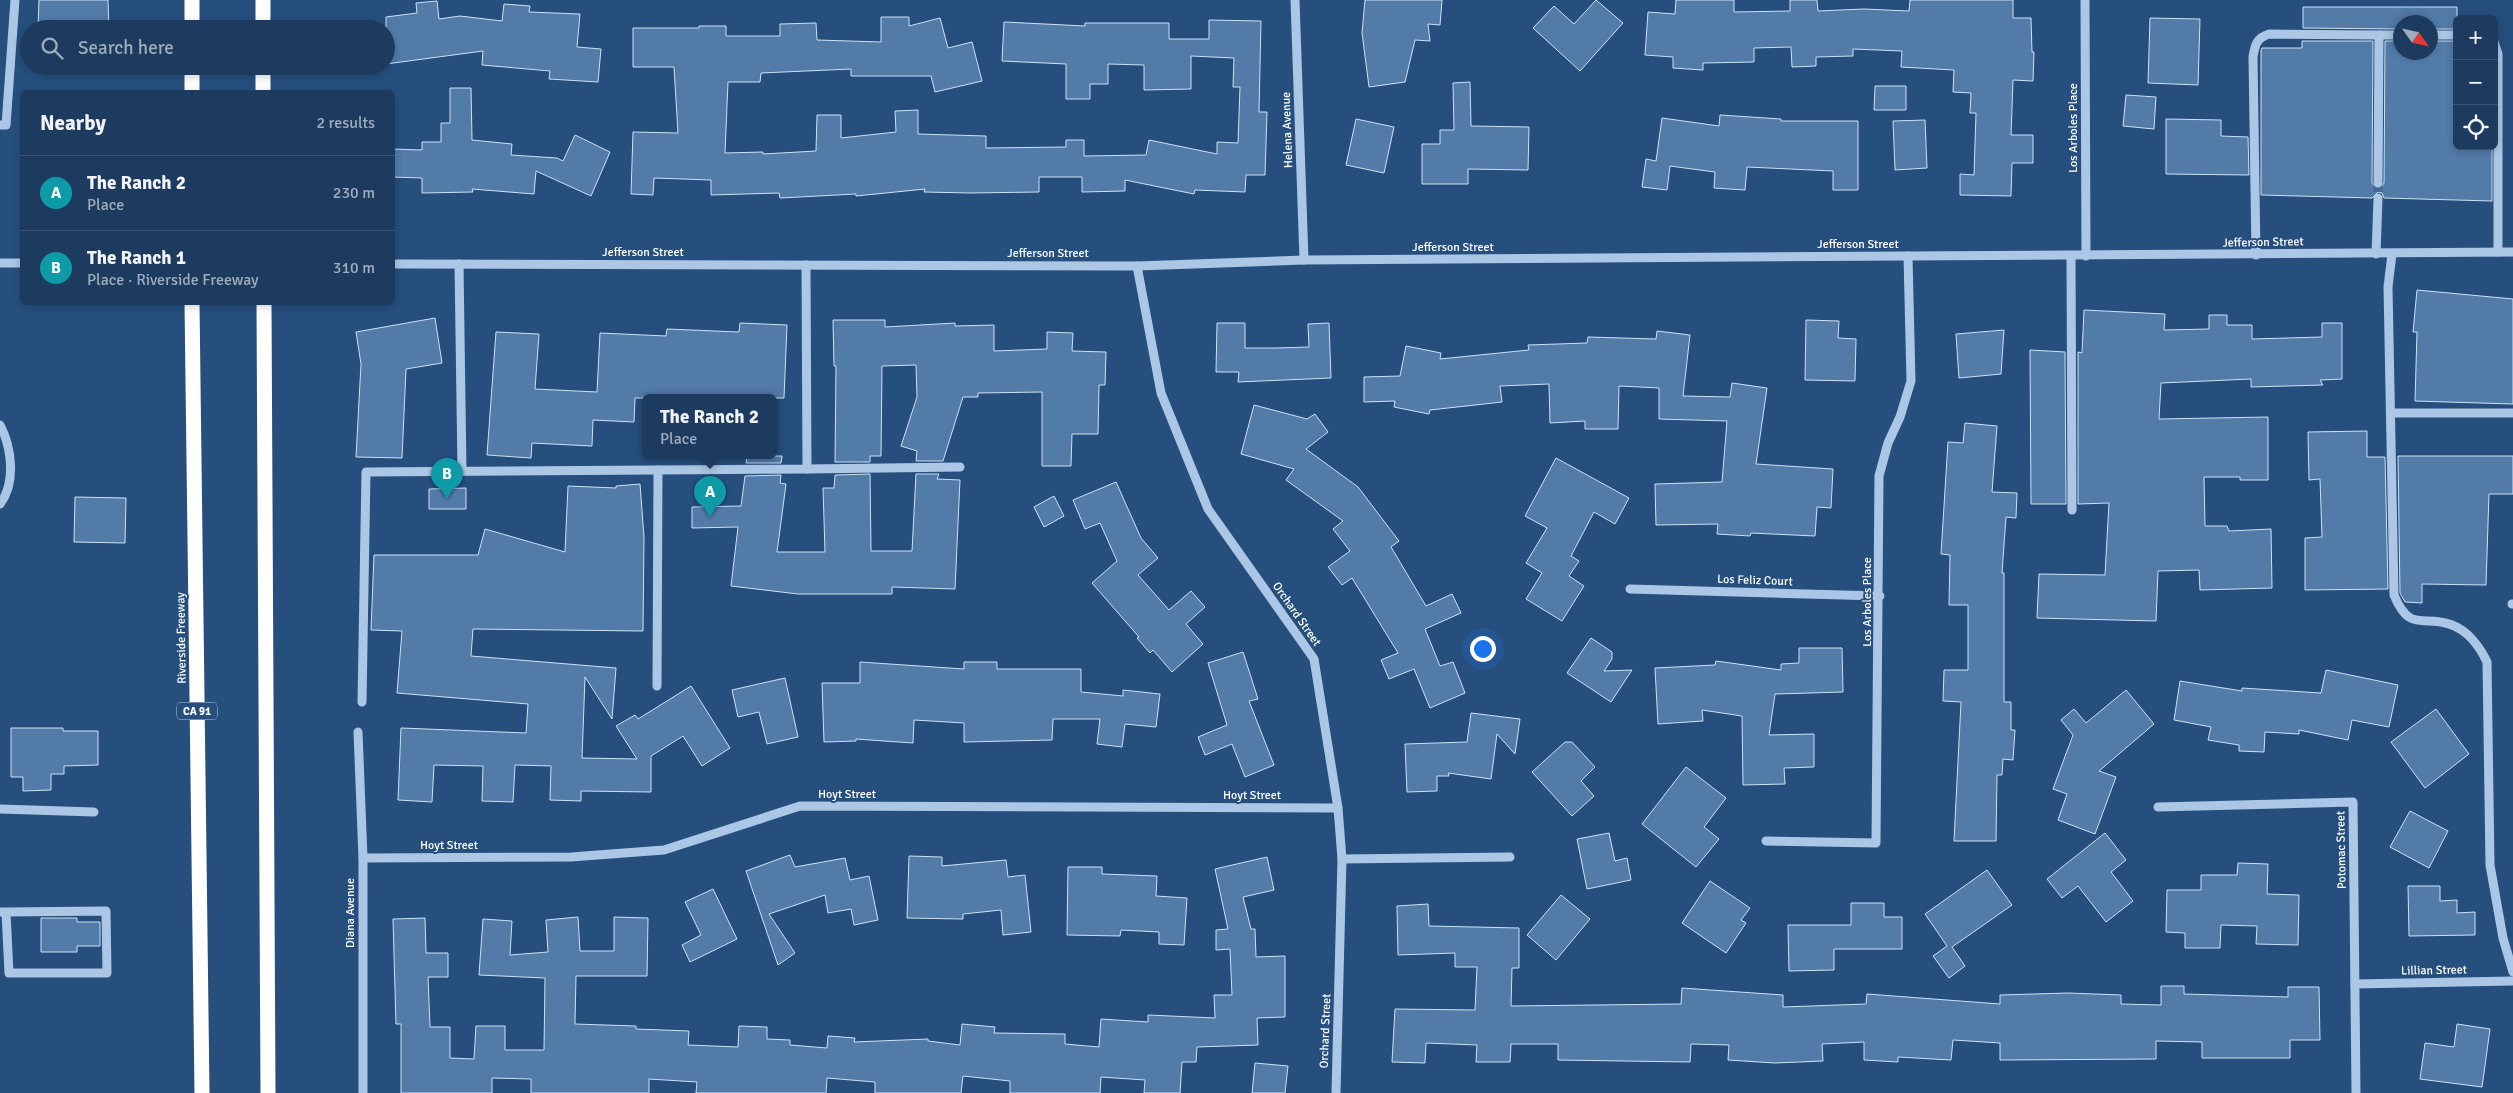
<!DOCTYPE html>
<html lang="en">
<head>
<meta charset="utf-8">
<style>
	:root { --surface:#1c3b5e; --page:#294667; --text:#f1f3f6; --muted:#a0adbc; --line:#3a5573; --accent:#8c9099 }
	body { margin:0; font-family:Signika,sans-serif; background:var(--page); color:var(--text) }
	.controls { position:absolute; right:15px; top:15px; display:grid; overflow:hidden; border-radius:8px; box-shadow:0 2px 8px #0003 }
	.controls button { width:45px; height:45px; display:grid; place-items:center; padding:0; border:0; border-bottom:1px solid var(--line); background:var(--surface); color:var(--text); font:25px sans-serif }
	.compass { position:absolute; left:2393px; top:15px; width:45px; height:45px; border-radius:50%; background:var(--surface); box-shadow:0 2px 8px #0003; rotate:124deg }
	.you { position:absolute; left:1482px; top:648px; width:18px; height:18px; margin:-12px; border:4px solid #fff; border-radius:50%; background:#1a73e8; box-shadow:0 0 0 8px #1a73e833 }
	.badge { display:grid; place-items:center; width:32px; height:32px; border-radius:50%; background:var(--accent); color:#fff; font-size:16px; font-weight:700 }
	.pin { position:absolute; translate:-50% -41px; filter:drop-shadow(0 1px 2px #0008) }
	.pin::after { content:''; position:absolute; top:26px; width:18px; height:15px; background:inherit; clip-path:polygon(0 0,100% 0,50% 100%) }
	.popup { position:absolute; left:642px; top:394px; width:135px; height:65px; box-sizing:border-box; display:grid; place-content:center; border-radius:8px; background:var(--surface); filter:drop-shadow(0 1px 4px #0005); font-size:16px; white-space:nowrap; color:var(--muted) }
	.popup b { font-size:19px; color:var(--text) }
	.popup::after { content:''; position:absolute; left:50%; top:100%; margin-left:-10px; border:10px solid transparent; border-top-color:var(--surface) }
	.list { margin:0; padding:0; list-style:none }
	h2 { display:flex; justify-content:space-between; align-items:center; height:65px; margin:0; padding:0 20px; font-size:21px }
	h2 small { font-size:16px; font-weight:400; color:var(--muted) }
	.list li { display:grid; grid-template-columns:32px 1fr auto; gap:15px; align-items:center; box-sizing:border-box; height:75px; padding:0 20px; border-top:1px solid var(--line) }
	.list b { display:block; font-size:19px; white-space:nowrap }
	.list p { margin:0; font-size:16px; white-space:nowrap; color:var(--muted) }
	.list em { font-size:16px; font-style:normal; color:var(--muted) }
	.icon { flex:none; width:28px; height:28px; fill:none; stroke:currentColor; stroke-width:2; stroke-linecap:round; stroke-linejoin:round }
	.map { position:relative; flex:none; width:2513px; height:1093px; overflow:hidden }
	.search { position:absolute; background:var(--surface); box-shadow:0 2px 8px #0003; left:20px; top:20px; width:375px; height:55px; display:flex; align-items:center; gap:12px; box-sizing:border-box; padding:0 18px; border-radius:28px; color:var(--muted); font-size:19px }
	.panel { position:absolute; background:var(--surface); box-shadow:0 2px 8px #0003; left:20px; top:90px; width:375px; height:215px; border-radius:8px }
	.map>svg:first-child { display:block }
</style>
</head>
<body>
<div class="map">
<svg width="2513" height="1093" viewBox="0 0 2513 1093">
	<rect width="100%" height="100%" fill="#264f7e"/>
	<g fill="#537ba8" stroke="#cfe1f4">
		<polygon points="39,0 108,0 109,29 38,29"/>
		<polygon points="1365,0 1442,0 1440,25 1428,24 1430,41 1415,40 1405,82 1369,87 1362,33"/>
		<polygon points="1596,0 1623,23 1580,71 1533,28 1554,6 1574,24"/>
		<polygon points="1676,0 1734,0 1734,12 1790,11 1790,0 1817,0 1818,11 1864,9 1909,11 1910,0 2013,0 2013,18 2031,18 2032,52 2034,52 2033,81 2013,80 2011,135 2033,135 2033,163 2012,163 2011,196 1960,195 1960,174 1974,175 1976,113 1970,113 1971,93 1953,92 1954,70 1901,67 1902,51 1853,49 1853,56 1816,57 1816,66 1792,67 1791,47 1754,48 1754,62 1703,63 1703,70 1673,68 1673,57 1645,55 1648,12 1675,14"/>
		<polygon points="437,1 439,19 460,16 502,21 504,4 530,6 529,12 580,14 577,47 601,49 598,82 549,79 550,71 482,65 483,51 386,64 386,17 417,13 416,3"/>
		<polygon points="2303,7 2457,7 2457,29 2430,29 2430,22 2400,22 2400,29 2303,28"/>
		<polygon points="881,17 909,17 909,26 940,18 948,48 972,42 982,81 935,92 931,76 851,76 851,69 761,73 760,82 728,82 725,153 763,152 763,154 816,151 817,115 841,115 841,138 896,132 895,111 918,110 918,134 986,136 986,148 1066,147 1066,140 1084,140 1084,156 1146,155 1149,140 1217,154 1217,142 1238,143 1240,87 1233,87 1234,58 1191,56 1191,89 1144,90 1144,65 1108,64 1108,84 1090,84 1090,99 1066,99 1066,64 1002,61 1004,22 1085,26 1085,23 1169,23 1169,39 1209,39 1209,20 1261,21 1259,112 1267,112 1265,175 1246,175 1245,192 1195,190 1194,194 1125,180 1125,191 1082,192 1082,177 1039,177 1039,192 970,193 924,192 925,189 856,196 856,194 780,198 779,193 711,195 711,180 654,178 653,195 631,194 633,132 678,133 674,67 633,67 633,28 699,28 699,26 726,26 726,36 780,36 780,24 816,23 817,40 881,42"/>
		<polygon points="2150,18 2200,19 2198,85 2148,83"/>
		<polygon points="2302,41 2373,41 2372,183 2377,189 2381,188 2384,183 2385,41 2400,41 2400,52 2430,52 2430,41 2457,41 2457,146 2492,146 2492,201 2384,198 2382,193 2378,192 2372,198 2261,195 2261,50 2262,48 2302,48"/>
		<polygon points="1470,82 1471,126 1529,127 1528,170 1468,169 1468,184 1422,184 1422,144 1440,144 1440,130 1454,130 1453,83"/>
		<polygon points="1875,86 1906,86 1906,110 1874,110"/>
		<polygon points="450,88 471,88 472,140 512,144 511,155 557,158 563,161 575,135 610,152 591,196 536,171 534,194 472,189 473,192 422,193 422,178 392,177 392,149 422,150 422,142 441,142 441,123 450,123"/>
		<polygon points="2126,95 2156,97 2154,129 2123,126"/>
		<polygon points="1720,115 1781,119 1781,121 1858,121 1858,190 1833,190 1833,171 1747,167 1745,190 1714,188 1715,172 1670,166 1667,190 1642,187 1646,159 1656,161 1662,118 1719,126"/>
		<polygon points="1356,119 1394,127 1384,173 1346,165"/>
		<polygon points="2166,119 2221,120 2221,136 2248,137 2249,175 2166,174"/>
		<polygon points="1925,120 1927,168 1895,170 1893,121"/>
		<polygon points="2417,290 2513,299 2513,404 2415,401 2417,332 2413,332"/>
		<polygon points="2084,310 2165,314 2164,330 2209,329 2209,315 2227,315 2227,325 2252,325 2252,339 2322,337 2322,323 2342,323 2342,379 2320,380 2323,385 2251,387 2251,379 2161,383 2159,419 2268,417 2268,480 2240,480 2240,477 2204,477 2205,526 2227,526 2229,531 2271,529 2272,588 2200,590 2199,570 2158,571 2156,621 2037,618 2039,574 2105,575 2109,503 2078,504 2078,352 2082,353"/>
		<polygon points="435,318 442,363 406,369 402,458 356,457 361,364 356,332"/>
		<polygon points="833,320 885,320 885,327 955,323 955,326 994,325 994,351 1047,349 1047,332 1073,333 1072,351 1106,352 1105,385 1099,385 1098,434 1072,434 1071,466 1042,466 1042,392 978,393 978,397 963,397 943,461 916,461 917,451 901,446 917,397 916,365 882,366 881,456 870,456 870,462 835,462 836,366 834,366"/>
		<polygon points="1806,320 1839,321 1838,338 1856,339 1855,381 1805,380"/>
		<polygon points="740,323 787,325 784,398 635,398 634,422 593,420 592,446 532,443 531,458 487,455 496,332 539,334 535,389 597,392 600,333 666,336 667,329 739,332"/>
		<polygon points="1217,323 1245,323 1245,348 1276,348 1309,347 1308,324 1329,323 1331,378 1238,382 1239,372 1216,372"/>
		<polygon points="2004,330 2001,374 1959,378 1956,334"/>
		<polygon points="1657,331 1690,335 1683,396 1730,397 1732,383 1767,388 1756,464 1833,469 1831,508 1817,507 1815,536 1751,533 1750,536 1717,534 1718,524 1656,525 1655,484 1722,482 1727,421 1659,419 1659,388 1619,386 1618,429 1585,429 1585,421 1550,423 1549,384 1500,386 1502,402 1430,410 1429,414 1394,407 1395,401 1364,402 1364,377 1400,376 1406,346 1441,353 1440,359 1529,350 1528,345 1587,343 1588,337 1656,339"/>
		<polygon points="2030,350 2065,352 2066,504 2031,504"/>
		<polygon points="1254,405 1307,419 1315,414 1328,432 1306,449 1358,487 1399,541 1391,547 1426,606 1452,594 1461,613 1425,629 1440,666 1453,662 1465,693 1430,708 1414,669 1389,679 1381,660 1398,653 1352,578 1342,585 1328,567 1350,551 1333,529 1343,521 1286,480 1294,469 1241,454"/>
		<polygon points="1965,423 1997,426 1992,492 2017,493 2016,518 2006,517 2002,573 2004,573 2004,702 2011,702 2011,730 2015,730 2013,760 2003,759 2002,775 1997,775 1996,841 1954,841 1961,702 1943,701 1944,670 1968,670 1968,605 1949,605 1950,555 1941,554 1948,442 1963,443"/>
		<polygon points="2367,431 2367,457 2385,457 2388,589 2305,590 2305,538 2322,537 2320,479 2309,480 2308,432"/>
		<polygon points="747,456 782,456 781,463 746,463"/>
		<polygon points="2398,456 2513,456 2513,494 2489,494 2486,585 2422,584 2422,603 2405,602 2400,593"/>
		<polygon points="1556,458 1629,498 1615,524 1594,512 1571,556 1579,561 1569,576 1584,586 1562,621 1526,599 1542,573 1526,563 1547,528 1525,516"/>
		<polygon points="870,474 871,551 912,551 916,474 939,474 937,479 960,480 955,589 892,587 892,594 798,594 731,586 738,527 692,528 692,507 741,506 745,476 781,475 780,483 786,484 777,552 825,552 823,488 834,488 835,475"/>
		<polygon points="1116,482 1141,538 1158,558 1138,575 1169,610 1191,591 1205,607 1186,624 1203,644 1172,672 1153,650 1150,653 1137,638 1139,637 1092,583 1117,561 1100,523 1085,529 1073,500"/>
		<polygon points="640,484 644,537 643,631 473,629 471,656 616,668 612,719 585,677 582,758 637,759 616,726 635,715 638,719 691,686 730,748 702,766 683,736 651,756 651,792 581,791 581,801 550,800 551,766 515,765 513,802 482,801 483,766 434,765 432,802 398,800 401,728 526,733 528,704 397,693 402,631 371,630 374,555 478,555 485,529 565,552 568,486 616,488 616,486"/>
		<polygon points="466,488 466,509 429,509 429,489"/>
		<polygon points="1054,496 1064,516 1044,527 1034,507"/>
		<polygon points="75,497 126,498 125,543 74,542"/>
		<polygon points="1591,638 1612,652 1612,659 1604,671 1632,670 1611,702 1567,673"/>
		<polygon points="1799,648 1842,648 1843,692 1775,694 1769,735 1814,734 1814,767 1784,768 1785,784 1743,785 1742,716 1702,710 1703,721 1658,724 1655,668 1715,665 1716,661 1781,670 1781,664 1799,663"/>
		<polygon points="1243,652 1258,699 1249,701 1274,765 1245,777 1232,744 1205,755 1198,737 1227,725 1208,663"/>
		<polygon points="860,662 964,669 964,662 997,662 997,669 1081,669 1081,692 1123,696 1123,690 1160,694 1156,727 1125,724 1122,747 1097,744 1100,719 1053,719 1052,740 964,742 964,723 914,720 913,743 856,739 856,741 824,742 822,683 860,683"/>
		<polygon points="2326,670 2398,685 2389,727 2352,720 2348,740 2299,730 2299,734 2265,732 2264,752 2239,751 2239,745 2208,740 2211,727 2174,720 2180,681 2242,691 2242,688 2321,693"/>
		<polygon points="785,678 798,737 767,744 759,712 738,717 732,690"/>
		<polygon points="2126,690 2154,724 2099,771 2116,777 2095,834 2058,820 2067,794 2053,789 2073,735 2061,720 2074,709 2086,723"/>
		<polygon points="2436,709 2469,754 2425,788 2391,742"/>
		<polygon points="1471,713 1520,719 1515,754 1497,734 1491,779 1448,773 1449,776 1437,776 1437,791 1407,792 1405,744 1467,742"/>
		<polygon points="11,728 63,728 63,731 98,731 98,765 64,766 64,774 51,774 51,790 23,791 23,777 11,777"/>
		<polygon points="1565,742 1572,742 1595,767 1581,781 1594,796 1572,816 1532,772"/>
		<polygon points="1686,767 1726,798 1704,827 1719,839 1696,867 1642,824"/>
		<polygon points="2410,811 2448,831 2429,868 2390,847"/>
		<polygon points="1609,833 1615,861 1627,858 1631,880 1587,889 1577,839"/>
		<polygon points="2105,833 2126,860 2111,872 2133,901 2106,922 2078,886 2062,898 2047,879"/>
		<polygon points="790,855 795,867 845,858 850,880 869,876 878,920 854,925 851,909 828,913 825,895 769,914 795,953 778,965 746,871"/>
		<polygon points="909,856 942,857 942,866 1006,860 1008,877 1025,875 1031,932 1003,935 1001,910 963,914 963,919 907,918"/>
		<polygon points="1267,857 1274,890 1243,897 1251,929 1255,929 1256,957 1285,956 1285,1017 1257,1018 1258,1045 1197,1047 1196,1062 1182,1062 1180,1093 1144,1093 1145,1080 1101,1077 1100,1093 1010,1093 1010,1081 963,1076 961,1093 875,1093 875,1082 827,1078 826,1093 696,1093 697,1082 649,1079 649,1093 531,1093 531,1079 492,1078 492,1093 401,1093 401,1024 396,1024 393,919 425,918 426,953 448,953 448,977 428,977 430,1027 450,1027 450,1058 474,1059 476,1026 505,1026 505,1050 544,1050 545,978 479,975 483,919 512,921 510,955 548,952 546,920 578,917 580,951 614,951 614,917 648,918 647,976 576,976 575,1024 636,1026 636,1029 689,1031 688,1045 738,1047 739,1026 767,1027 767,1039 790,1040 790,1045 827,1048 828,1036 855,1038 854,1042 928,1039 928,1041 960,1045 962,1024 995,1027 994,1033 1065,1034 1065,1044 1099,1047 1101,1019 1148,1022 1148,1015 1215,1018 1214,995 1232,995 1230,949 1216,950 1216,930 1228,929 1215,869"/>
		<polygon points="2238,863 2268,864 2267,894 2299,895 2298,945 2256,944 2257,926 2221,925 2220,948 2185,948 2185,933 2166,932 2167,890 2201,890 2201,875 2237,875"/>
		<polygon points="1068,867 1102,867 1102,874 1157,876 1156,896 1187,898 1184,945 1159,944 1159,932 1121,930 1120,936 1067,935"/>
		<polygon points="1987,870 2012,905 1952,947 1965,966 1949,978 1933,956 1947,946 1925,914"/>
		<polygon points="1710,881 1750,908 1741,920 1746,923 1726,953 1682,923"/>
		<polygon points="2408,886 2440,886 2440,901 2457,900 2457,913 2475,912 2475,935 2409,936"/>
		<polygon points="713,889 737,939 690,962 682,945 701,935 685,902"/>
		<polygon points="1561,895 1590,919 1556,960 1527,935"/>
		<polygon points="1851,903 1884,903 1884,917 1902,917 1902,949 1834,949 1834,970 1789,971 1788,925 1851,925"/>
		<polygon points="1428,904 1429,926 1519,928 1519,968 1512,968 1511,1006 1681,1004 1682,988 1783,995 1783,1007 1866,1004 1867,994 2000,1004 2000,995 2068,993 2121,995 2121,1004 2161,1005 2161,986 2184,986 2184,994 2288,997 2288,987 2319,987 2320,1040 2290,1040 2290,1058 2202,1058 2202,1042 2156,1041 2156,1059 2000,1060 2000,1043 1953,1040 1951,1060 1898,1057 1898,1062 1864,1060 1864,1042 1822,1044 1823,1061 1775,1063 1728,1060 1729,1045 1691,1044 1690,1062 1558,1060 1558,1044 1511,1044 1510,1062 1476,1062 1477,1045 1426,1043 1425,1063 1392,1062 1395,1009 1475,1010 1477,967 1455,967 1455,953 1398,955 1397,906"/>
		<polygon points="41,918 77,918 77,922 100,922 100,946 77,946 77,952 41,952"/>
		<polygon points="2457,1024 2490,1029 2482,1087 2420,1079 2425,1043 2454,1047"/>
		<polygon points="1255,1063 1288,1066 1285,1093 1252,1093"/>
	</g>
	<g fill="none" stroke-linecap="round" stroke-linejoin="round">
		<polyline stroke="#476991" stroke-width="9" stroke-dasharray="9 4.5" stroke-linecap="butt" points="2378,183 2378,198"/>
		<g stroke="#acc7e5" stroke-width="9">
			<polyline points="1295,0 1304,260"/>
			<polyline points="2085,0 2086,256"/>
			<polyline points="2379,35 2400,35"/>
			<polyline points="2430,35 2457,35"/>
			<polyline points="2494,42 2498,54 2498,252"/>
			<polyline points="0,125 6,125 15,0"/>
			<polyline points="2376,254 2378,198"/>
			<path d="M2392,254L2388,287L2394,595C2410,634 2424,614 2452,625C2468,631 2480,647 2487,662L2490,865L2503,938L2513,972"/>
			<path d="M2256,255L2253,57C2255,44 2257,38 2269,34L2379,35L2378,183"/>
			<polyline points="2071,256 2072,510"/>
			<polyline points="0,263 22,263"/>
			<polyline points="392,264 1137,266 1304,260 2513,252"/>
			<polyline points="459,264 462,471"/>
			<polyline points="1137,266 1161,393 1208,509 1314,659 1338,808 1342,859 1336,1093"/>
			<polyline points="2391,413 2513,413"/>
			<path d="M0,425C12,448 16,483 0,504"/>
			<polyline points="807,469 960,467"/>
			<polyline points="1630,589 1880,596"/>
			<polyline points="2512,604 2513,604"/>
			<polyline points="657,686 658,470"/>
			<polyline points="362,702 366,472 807,469 806,265"/>
			<polyline points="358,732 363,858 363,1093"/>
			<polyline points="2158,807 2353,802 2356,1093"/>
			<polyline points="0,809 94,812"/>
			<polyline points="1766,841 1876,843 1879,476 1888,443 1900,417 1911,381 1908,256"/>
			<polyline points="363,858 571,857 664,850 800,806 1338,808"/>
			<polyline points="1342,859 1510,857"/>
			<polyline points="0,912 6,912 106,911 107,973 9,973 6,912"/>
			<polyline points="2355,984 2513,981"/>
		</g>
		<g stroke="#fff" stroke-width="15">
			<polyline points="192,0 192,29"/>
			<polyline points="263,0 263,29"/>
			<polyline points="192,66 192,92"/>
			<polyline points="263,66 263,92"/>
			<polyline points="192,302 202,1093"/>
			<polyline points="264,302 268,1093"/>
		</g>
	</g>
	<g text-anchor="middle" stroke-width="4" stroke-linejoin="round" paint-order="stroke">
		<rect fill="#264f7e" stroke="#becad8" stroke-width="1" x="177" y="702.5" width="40" height="17" rx="4"/>
		<g font-size="11" font-weight="bold" fill="#fff">
			<text x="197" y="715">CA 91</text>
		</g>
		<g font-size="12" fill="#fff" stroke="#264f7e">
			<text transform="translate(2073 128) rotate(-90)" y="4">Los Arboles Place</text>
			<text transform="translate(1287 130) rotate(-92)" y="4">Helena Avenue</text>
			<text transform="translate(2263 242) rotate(-1)" y="4">Jefferson Street</text>
			<text x="1858" y="248">Jefferson Street</text>
			<text x="1453" y="251">Jefferson Street</text>
			<text x="643" y="256">Jefferson Street</text>
			<text x="1048" y="257">Jefferson Street</text>
			<text transform="translate(1755 580) rotate(2)" y="4">Los Feliz Court</text>
			<text transform="translate(1867 602) rotate(-90)" y="4">Los Arboles Place</text>
			<text transform="translate(1297 614) rotate(55)" y="4">Orchard Street</text>
			<text transform="translate(181 638) rotate(-91)" y="4">Riverside Freeway</text>
			<text x="847" y="798">Hoyt Street</text>
			<text x="1252" y="799">Hoyt Street</text>
			<text x="449" y="849">Hoyt Street</text>
			<text transform="translate(2341 850) rotate(-91)" y="4">Potomac Street</text>
			<text transform="translate(350 913) rotate(-90)" y="4">Diana Avenue</text>
			<text transform="translate(2434 970) rotate(-1)" y="4">Lillian Street</text>
			<text transform="translate(1325 1031) rotate(-88)" y="4">Orchard Street</text>
		</g>
	</g>
</svg>
<div class="controls">
<button>+</button>
<button>−</button>
<button><svg class="icon" aria-label="locate" viewBox="0 0 24 24"><circle cx="12" cy="12" r="6"/><path d="M12 2v4M12 18v4M2 12h4M18 12h4"/></svg></button>
</div>
<svg class="compass" viewBox="-18 -18 36 36"><path d="M0-13l5 13h-10z" fill="#e53935"/><path d="M0 13l5-13h-10z" fill="#a0adbc"/></svg>
<div class="you"></div>
<div class="pin badge" style="left:710px;top:517px;background:#0f9aa8">A</div>
<div class="popup"><b>The Ranch 2</b>Place</div>
<div class="pin badge" style="left:447px;top:499px;background:#0f9aa8">B</div>
<div class="search"><svg class="icon" aria-label="search" viewBox="0 0 24 24"><circle cx="10" cy="10" r="6"/><path d="M15 15l6 6"/></svg>Search here</div>
<section class="panel">
<h2>Nearby<small>2 results</small></h2>
<ul class="list">
<li><span class="badge" style="background:#0f9aa8">A</span><div><b>The Ranch 2</b><p>Place</p></div><em>230 m</em></li>
<li><span class="badge" style="background:#0f9aa8">B</span><div><b>The Ranch 1</b><p>Place · Riverside Freeway</p></div><em>310 m</em></li>
</ul>
</section>
</div>
</body>
</html>
